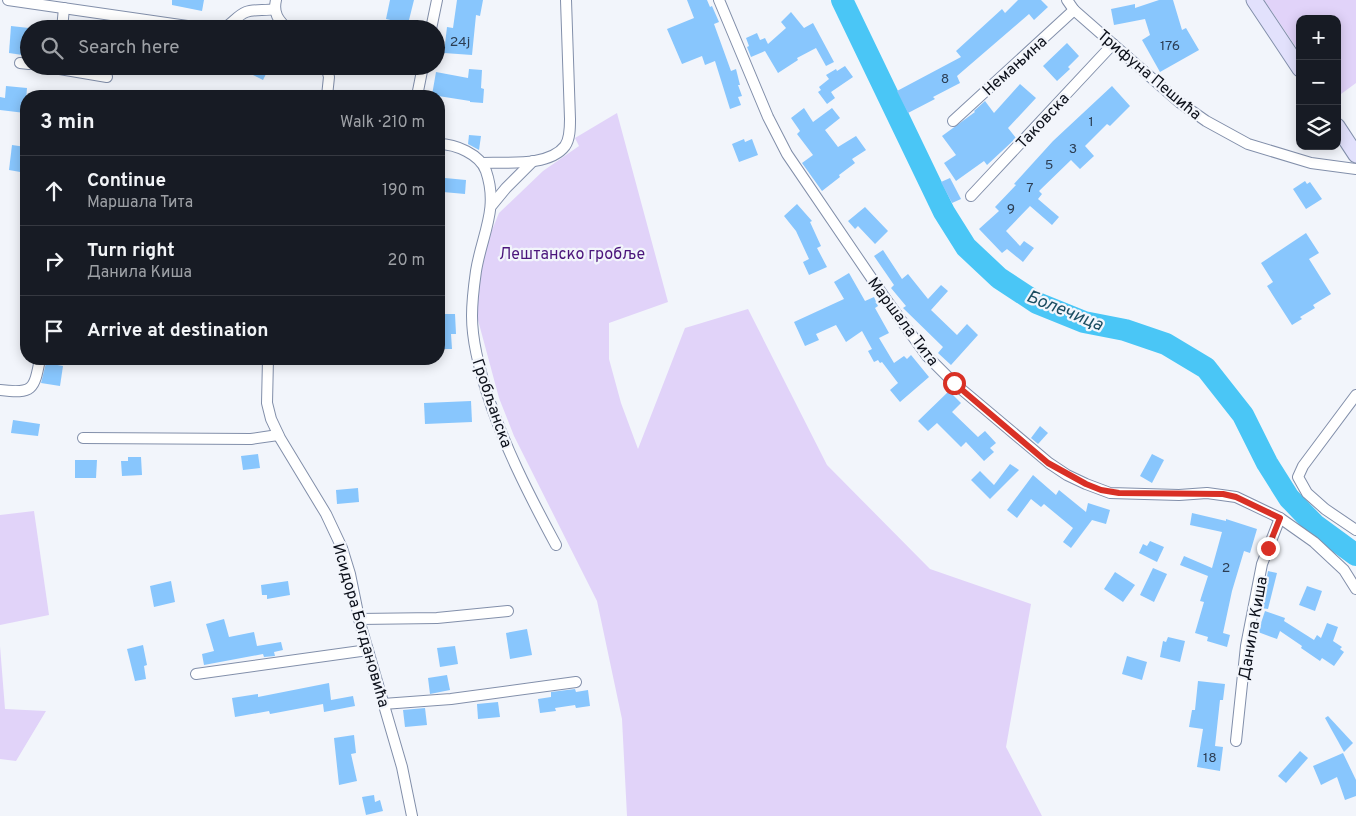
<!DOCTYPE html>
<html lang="en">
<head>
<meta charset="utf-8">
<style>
	:root { --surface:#171b24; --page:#242831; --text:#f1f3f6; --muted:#9ea1a6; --line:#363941 }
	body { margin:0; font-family:Overpass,sans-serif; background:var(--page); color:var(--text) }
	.controls { position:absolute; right:15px; top:15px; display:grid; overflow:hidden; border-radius:10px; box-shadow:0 2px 12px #0003 }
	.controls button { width:45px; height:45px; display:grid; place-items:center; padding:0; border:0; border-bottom:1px solid var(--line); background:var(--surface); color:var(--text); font:25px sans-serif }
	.stop { position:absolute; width:15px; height:15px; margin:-11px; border:4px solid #d93025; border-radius:50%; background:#fff }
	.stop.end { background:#d93025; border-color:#fff; box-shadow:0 1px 5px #0008 }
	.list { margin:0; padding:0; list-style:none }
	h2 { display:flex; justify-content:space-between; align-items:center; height:65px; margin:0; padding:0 20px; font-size:21px }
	h2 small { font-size:16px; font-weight:400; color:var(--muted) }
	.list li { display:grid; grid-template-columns:32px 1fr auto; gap:15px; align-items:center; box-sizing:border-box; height:70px; padding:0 20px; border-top:1px solid var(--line) }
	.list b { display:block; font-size:19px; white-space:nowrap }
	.list p { margin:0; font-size:16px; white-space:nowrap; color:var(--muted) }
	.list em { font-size:16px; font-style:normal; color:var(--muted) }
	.icon { flex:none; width:28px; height:28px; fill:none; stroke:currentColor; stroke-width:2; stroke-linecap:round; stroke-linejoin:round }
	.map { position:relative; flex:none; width:1356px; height:816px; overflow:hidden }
	.search { position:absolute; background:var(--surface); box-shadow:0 2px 12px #0003; left:20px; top:20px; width:425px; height:55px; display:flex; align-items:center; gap:12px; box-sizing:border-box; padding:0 18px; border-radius:28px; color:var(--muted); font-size:19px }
	.panel { position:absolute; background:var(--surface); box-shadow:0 2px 12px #0003; left:20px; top:90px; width:425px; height:275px; border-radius:20px }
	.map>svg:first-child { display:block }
</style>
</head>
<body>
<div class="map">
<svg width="1356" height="816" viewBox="0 0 1356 816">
	<rect width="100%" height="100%" fill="#f2f5fb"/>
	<g fill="#e1d3f9">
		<polygon points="1264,0 1356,0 1356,83 1337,97 1337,19 1300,19 1300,53"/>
		<polygon points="617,113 668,302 609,323 609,359 621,403 638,449 685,328 748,309 827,465 930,569 1031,604 1006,747 1042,816 627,816 622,719 597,601 514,436 499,398 478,320 477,296 487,242 499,213 543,171 579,146 575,138"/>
		<polygon points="34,511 49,615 0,625 0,515"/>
		<polygon points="0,646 5,709 46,711 16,761 0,759"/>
	</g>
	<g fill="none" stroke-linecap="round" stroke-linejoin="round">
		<polyline stroke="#4ac6f6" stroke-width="22" points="842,0 944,212 966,247 999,278 1037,303 1084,322 1125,330 1166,344 1206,368 1243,415 1267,463 1289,498 1315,525 1356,555"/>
	</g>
	<g fill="#88c6fd">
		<polygon points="172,0 204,0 202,11 172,5"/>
		<polygon points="390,0 414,0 408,24 386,19"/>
		<polygon points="457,0 483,0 480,16 476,15 472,55 444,53 447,27 453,28"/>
		<polygon points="687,0 707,0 710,7 712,6 719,22 714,24 731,71 736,69 740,85 738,85 742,96 738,97 741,105 730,109 715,61 705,65 702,56 682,64 667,29 694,18"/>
		<polygon points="1018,0 1041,0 1048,7 1034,20 1029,14 957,76 960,83 933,97 935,99 908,113 897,91 961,57 956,51 1002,9 1005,13"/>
		<polygon points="1159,0 1173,0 1182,30 1186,28 1199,50 1160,72 1142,40 1150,35 1145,19 1114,25 1111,9 1135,4 1135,8"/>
		<polygon points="791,12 804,28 813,23 834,62 826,66 816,48 797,58 798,60 778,73 765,51 751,57 747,47 749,46 746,38 757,33 760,40 765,38 768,44 786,28 781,22"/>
		<polygon points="11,26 29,28 29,56 9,53"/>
		<polygon points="1067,43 1079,56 1068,67 1070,69 1057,81 1043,66"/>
		<polygon points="235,66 270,66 263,80"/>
		<polygon points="845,66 853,77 831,92 835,98 827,104 818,92 821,90 819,87 829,79 826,75 836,69 837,71"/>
		<polygon points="469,69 482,70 481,88 484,89 483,103 470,102 470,101 432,95 436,72 468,78"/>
		<polygon points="1020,84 1036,98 1008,128 1016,138 987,165 984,161 956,181 944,163 956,155 942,136 975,112 974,111 985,101 994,113"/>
		<polygon points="6,86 27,88 25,113 0,110 0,97 5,98"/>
		<polygon points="1112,86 1130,106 1110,126 1107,124 1085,146 1094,156 1080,169 1071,160 1039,191 1042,194 1038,199 1059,217 1052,225 1030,206 1006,231 1020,246 1024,241 1034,248 1023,262 1007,249 1002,253 979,229 999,211 995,207 1016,185 1014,184 1053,141"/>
		<polygon points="804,108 813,122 832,108 840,118 825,130 838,147 856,136 866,150 852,159 855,163 839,175 840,177 822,191 802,163 813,155 797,134 800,131 791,118"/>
		<polygon points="469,135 481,136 479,150 468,144"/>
		<polygon points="744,139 745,142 752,139 758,155 739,162 732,144"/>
		<polygon points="12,145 26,147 26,173 9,170"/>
		<polygon points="445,178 466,180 465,194 443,192"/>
		<polygon points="950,178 961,199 952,203 941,182"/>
		<polygon points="1305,181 1307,184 1310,182 1322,199 1306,209 1293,189"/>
		<polygon points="797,204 812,221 810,222 821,246 817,248 827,267 809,275 803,262 809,259 796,231 784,216"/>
		<polygon points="865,207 888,231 875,244 858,226 855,229 848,221"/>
		<polygon points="1306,233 1319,253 1309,259 1331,294 1313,305 1315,308 1300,317 1302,319 1292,325 1267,286 1273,282 1261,263"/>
		<polygon points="883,250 902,279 908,274 928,299 941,285 948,291 931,310 957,335 967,324 978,335 951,365 938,353 943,347 903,308 906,306 891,288 894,285 874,256"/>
		<polygon points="849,273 865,301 874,297 878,306 875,308 889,333 879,338 894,363 904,356 907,359 911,355 929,377 900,402 890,390 898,383 882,362 880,363 878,360 874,362 868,351 872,349 862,331 846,342 836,325 816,334 819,340 805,346 794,322 844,299 834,282"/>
		<polygon points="439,314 455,314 456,334 451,334 452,349 439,349"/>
		<polygon points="46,363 63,366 60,386 41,383"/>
		<polygon points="949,391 961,403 952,412 978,437 985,431 996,443 990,448 994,452 984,461 966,442 961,447 937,423 928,431 918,421"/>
		<polygon points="471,401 472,422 425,424 424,403"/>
		<polygon points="13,420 40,424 38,436 11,433"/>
		<polygon points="1040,426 1048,433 1038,444 1031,438"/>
		<polygon points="258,454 260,468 243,470 241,456"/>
		<polygon points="1152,454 1164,460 1152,483 1140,476"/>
		<polygon points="128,457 141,457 142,475 122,476 121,461 128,461"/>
		<polygon points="75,460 97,460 96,478 75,478"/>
		<polygon points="1010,464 1019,470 990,499 971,480 980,471 994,485"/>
		<polygon points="1033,475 1056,495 1059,490 1086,512 1088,503 1110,510 1106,524 1092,520 1071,548 1063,542 1073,528 1044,504 1041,507 1031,499 1017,518 1007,510"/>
		<polygon points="358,488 359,502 337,504 336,490"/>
		<polygon points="1192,513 1226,521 1226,519 1257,529 1250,553 1244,551 1232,591 1223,633 1230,635 1227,647 1207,641 1208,637 1195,633 1204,602 1200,601 1208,576 1180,565 1184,556 1212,568 1222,532 1190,525"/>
		<polygon points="1150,541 1164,547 1157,562 1139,553 1143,544 1147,546"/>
		<polygon points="1153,568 1167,574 1154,602 1140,595"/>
		<polygon points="1268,571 1277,573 1268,609 1261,608"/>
		<polygon points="1115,572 1135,585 1123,602 1104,589"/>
		<polygon points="171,581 175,602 154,607 150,586"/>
		<polygon points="288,581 290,595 267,599 267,595 262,595 261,585"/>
		<polygon points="1307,586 1322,591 1315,611 1299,605"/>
		<polygon points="1265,611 1285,618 1284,621 1314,640 1317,635 1321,638 1327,623 1338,627 1333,641 1342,647 1340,649 1344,652 1334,666 1322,658 1320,661 1301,648 1302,646 1280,631 1277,639 1258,632"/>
		<polygon points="224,619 229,637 254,632 257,646 281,642 283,650 274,652 275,656 264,657 263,654 204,665 202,654 214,651 206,624"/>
		<polygon points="527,629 532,655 510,659 506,633"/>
		<polygon points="1168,637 1185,641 1180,662 1160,657 1163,641 1166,642"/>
		<polygon points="143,645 147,665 144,666 146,679 135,681 127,649"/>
		<polygon points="455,646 458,664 440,667 437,648"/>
		<polygon points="1127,656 1147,662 1142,680 1122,674"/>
		<polygon points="447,675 450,690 430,694 428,678"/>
		<polygon points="1198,681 1225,684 1223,700 1220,700 1215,746 1223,747 1220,771 1197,767 1203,729 1189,727 1192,710 1195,710"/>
		<polygon points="329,683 331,700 353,696 355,706 324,712 323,704 270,714 269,711 235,717 232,698 258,694 258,697"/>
		<polygon points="575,689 576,692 588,690 590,706 576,708 575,705 555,708 556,711 540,713 538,699 551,697 551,692"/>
		<polygon points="498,702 500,717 478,719 477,704"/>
		<polygon points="425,708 427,725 405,727 403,710"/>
		<polygon points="1328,716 1353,743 1344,752 1325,718"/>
		<polygon points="354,735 356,753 351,754 357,781 339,785 334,738"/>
		<polygon points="1300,751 1308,758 1286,783 1278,776"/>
		<polygon points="1343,753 1356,780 1356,796 1345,800 1337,777 1321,785 1313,766"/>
		<polygon points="374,795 375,802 380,800 383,811 366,815 362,797"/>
	</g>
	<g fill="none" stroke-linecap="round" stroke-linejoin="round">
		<g stroke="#828faa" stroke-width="12">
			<g id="street">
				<polyline points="8,0 208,29"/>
				<path d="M276,0C273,13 278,20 288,29"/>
				<polyline points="719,0 768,117 787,154 885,298 927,356 954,383 1049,463 1067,475 1086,484 1110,493 1179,495 1207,493 1236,497 1280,518 1314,542 1344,570 1356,589"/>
				<polyline points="1067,0 1074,10 1179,102 1206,121 1248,144 1311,163 1356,169"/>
				<polyline points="62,29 64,8"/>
				<path d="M222,29C232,25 236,16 246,12C254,9 266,11 275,9"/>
				<polyline points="431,29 437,0"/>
				<polyline points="20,63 29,64"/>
				<polyline points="42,66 107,77"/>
				<polyline points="326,66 329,77 327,96"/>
				<polyline points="417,96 423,66"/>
				<polyline points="953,121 1074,10"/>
				<path d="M439,144C455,144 480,154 486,171C499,209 482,234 476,271C474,285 472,301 472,316C472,341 479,366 486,390C503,444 529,495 556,545"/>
				<path d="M482,163C506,162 549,167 565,146C570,139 570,128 570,119L566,0"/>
				<polyline points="971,196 1113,44"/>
				<polyline points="492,205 506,188 533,161"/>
				<polyline points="268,359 267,403 271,419 280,438 326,514 342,548 350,574 360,623 402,767 412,816"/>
				<path d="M0,390C33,394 34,390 40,359"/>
				<polyline points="1356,395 1303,466 1298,477 1307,493 1325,509 1356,530"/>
				<polyline points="83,438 251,439 278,435"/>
				<polyline points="359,619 437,618 508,611"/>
				<polyline points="196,674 368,650"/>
				<polyline points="383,704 451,699 576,682"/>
				<polyline points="1236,741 1246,646 1262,564 1280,518"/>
			</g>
		</g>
		<g stroke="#828faa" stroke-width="17">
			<g id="secondary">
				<polyline points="1254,0 1300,69"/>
				<polyline points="1337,126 1356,155"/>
			</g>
		</g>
		<use href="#street" stroke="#fff" stroke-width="10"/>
		<use href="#secondary" stroke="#e2e1fc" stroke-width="15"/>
	</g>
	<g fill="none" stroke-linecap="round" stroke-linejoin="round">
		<polyline stroke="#d93025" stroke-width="6" points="954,383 1048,463 1086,484 1101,490 1119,493 1223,494 1236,497 1280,518 1268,548"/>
	</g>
	<g text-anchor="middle" stroke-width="4.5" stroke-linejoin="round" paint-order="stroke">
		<g font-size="14" fill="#2c3e54">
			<text x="460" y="46">24j</text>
			<text x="1170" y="50">176</text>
			<text x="945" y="83">8</text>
			<text x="1091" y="126">1</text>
			<text x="1073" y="153">3</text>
			<text x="1049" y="169">5</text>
			<text x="1030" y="192">7</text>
			<text x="1011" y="213">9</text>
			<text x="1226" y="572">2</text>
			<text x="1210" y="762">18</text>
		</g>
		<g font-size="16" fill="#0d111b" stroke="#f2f5fb">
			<text transform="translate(1014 65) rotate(-42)" y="6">Немањина</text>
			<text transform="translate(1150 74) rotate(40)" y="6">Трифуна Пешића</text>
			<text transform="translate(1042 120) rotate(-47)" y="6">Таковска</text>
			<text transform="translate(904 321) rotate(53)" y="6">Маршала Тита</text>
			<text transform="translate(493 403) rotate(71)" y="6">Гробљанска</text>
			<text transform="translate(362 625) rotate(74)" y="6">Исидора Богдановића</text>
			<text transform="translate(1252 628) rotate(-80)" y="6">Данила Киша</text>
		</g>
		<g font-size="16" fill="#4b167b" stroke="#f2f5fb">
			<text x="572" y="259">Лештанско гробље</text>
		</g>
		<g font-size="18" font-style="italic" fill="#1b4e62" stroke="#f2f5fb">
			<text transform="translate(1065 310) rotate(22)" y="6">Болечица</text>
		</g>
	</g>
</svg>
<div class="controls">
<button>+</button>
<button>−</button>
<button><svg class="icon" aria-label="layers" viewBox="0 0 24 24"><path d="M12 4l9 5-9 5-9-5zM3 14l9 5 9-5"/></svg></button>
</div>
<div class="stop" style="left:954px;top:383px"></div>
<div class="stop end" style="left:1268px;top:548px"></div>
<div class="search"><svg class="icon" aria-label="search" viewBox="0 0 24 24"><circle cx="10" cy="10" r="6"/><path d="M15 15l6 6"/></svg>Search here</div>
<section class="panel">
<h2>3 min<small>Walk · 210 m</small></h2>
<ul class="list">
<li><svg class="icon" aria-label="ahead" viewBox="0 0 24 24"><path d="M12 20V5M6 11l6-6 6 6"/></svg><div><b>Continue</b><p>Маршала Тита</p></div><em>190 m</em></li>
<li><svg class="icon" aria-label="right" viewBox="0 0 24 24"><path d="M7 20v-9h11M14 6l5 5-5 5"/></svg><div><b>Turn right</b><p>Данила Киша</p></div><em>20 m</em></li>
<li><svg class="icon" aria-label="arrive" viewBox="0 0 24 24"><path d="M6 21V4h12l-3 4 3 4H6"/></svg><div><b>Arrive at destination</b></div></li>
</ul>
</section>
</div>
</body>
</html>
